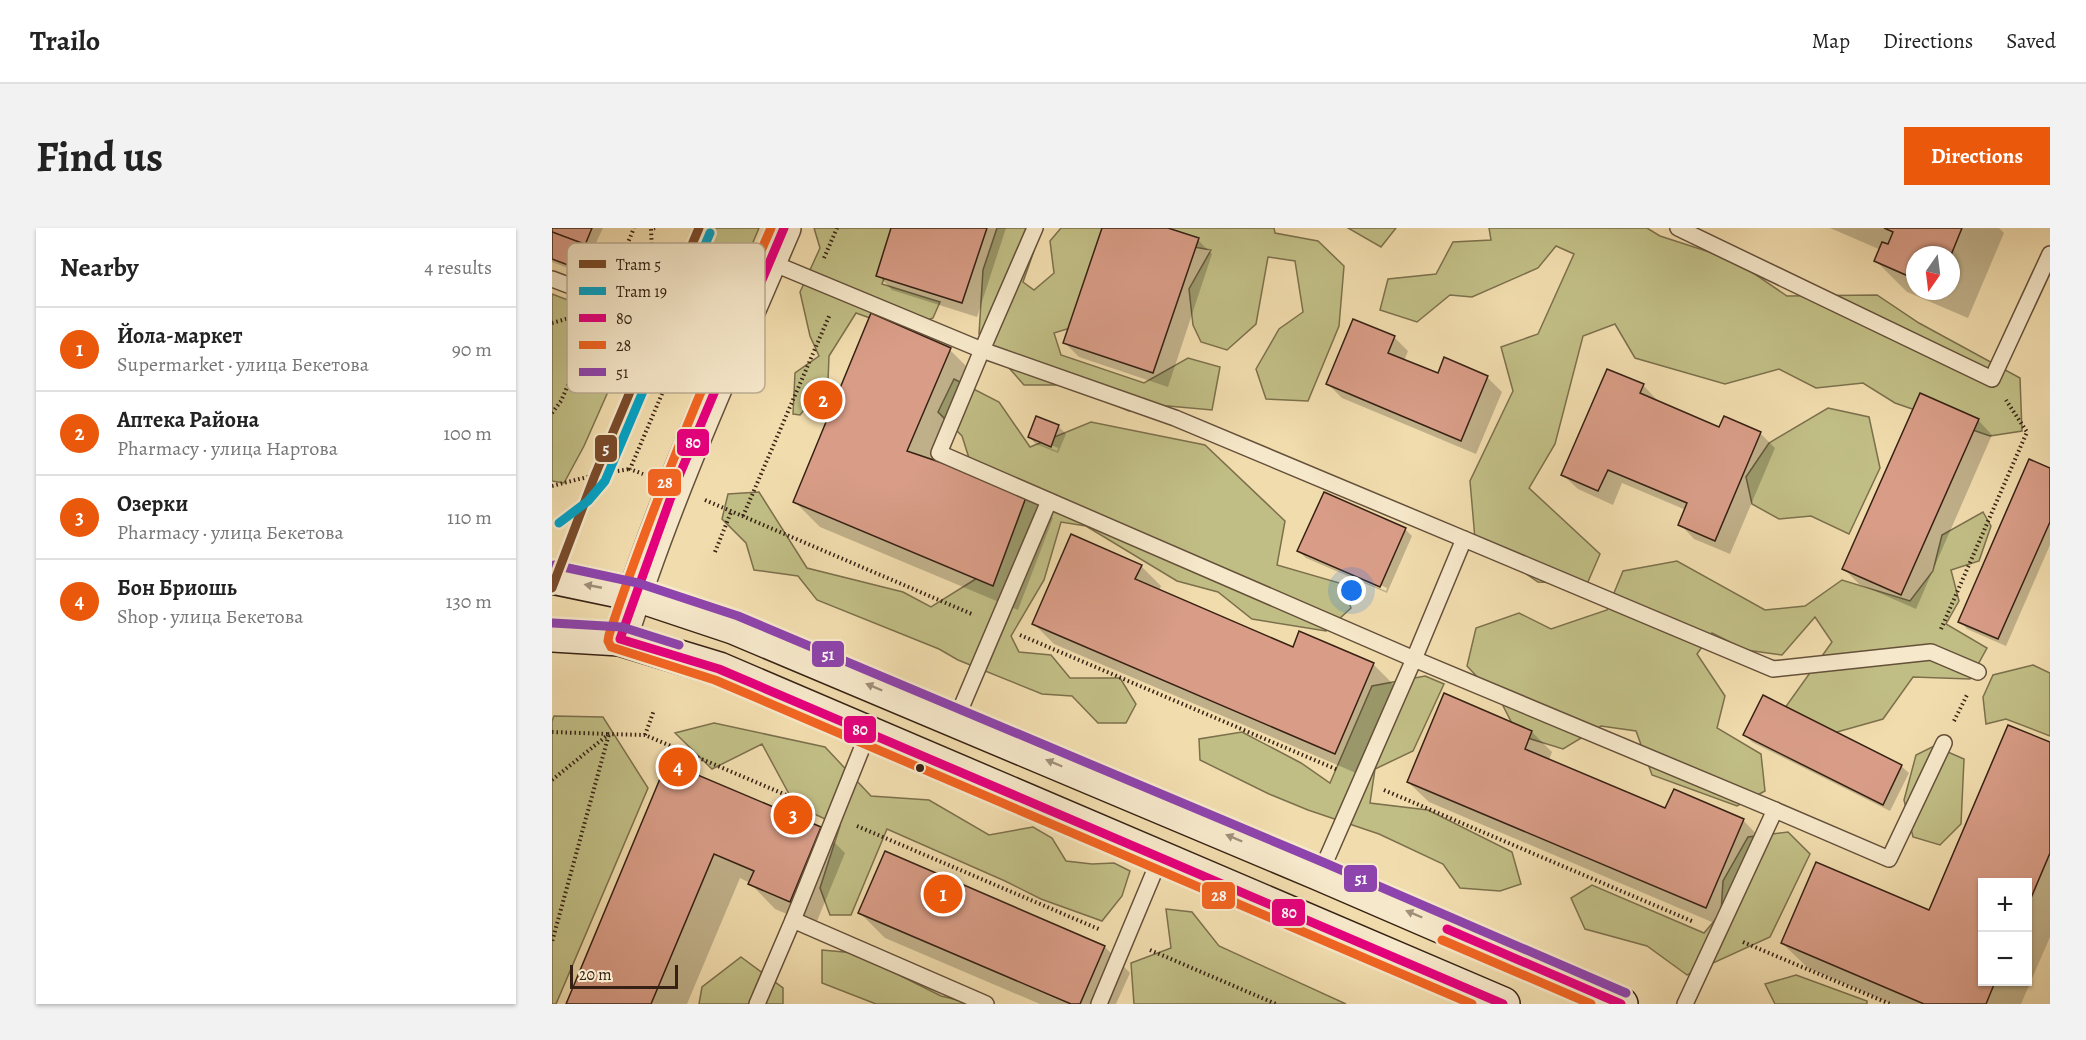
<!DOCTYPE html>
<html lang="en">
<head>
<meta charset="utf-8">
<style>
	:root { --surface:#fff; --page:#f2f2f2; --text:#222; --muted:#767676; --line:#e0e0e0; --accent:#ea580c }
	body { margin:0; font-family:Alegreya,serif; background:var(--page); color:var(--text) }
	.controls { position:absolute; right:18px; bottom:18px; display:grid; overflow:hidden; border-radius:0px; box-shadow:0 2px 4px #0004 }
	.controls button { width:54px; height:54px; display:grid; place-items:center; padding:0; border:0; border-bottom:2px solid var(--line); background:var(--surface); color:var(--text); font:30px sans-serif }
	.compass { position:absolute; left:1354px; top:18px; width:54px; height:54px; border-radius:50%; background:var(--surface); box-shadow:0 2px 4px #0004; rotate:194deg }
	.scale { position:absolute; left:18px; bottom:15px; width:108px; box-sizing:border-box; padding-left:6px; border:3px solid #362114; border-top:0; font-size:16px; line-height:21px; white-space:nowrap; color:#362114; -webkit-text-stroke:4px #f6e8ca; paint-order:stroke }
	.you { position:absolute; left:800px; top:363px; width:21px; height:21px; margin:-15px; border:4px solid #fff; border-radius:50%; background:#1a73e8; box-shadow:0 0 0 9px #1a73e833 }
	.badge { display:grid; place-items:center; width:39px; height:39px; border-radius:50%; background:var(--accent); color:#fff; font-size:20px; font-weight:700 }
	.pin { position:absolute; translate:-50% -50%; border:3px solid #fff; box-shadow:0 2px 6px #0006 }
	.list { margin:0; padding:0; list-style:none }
	h2 { display:flex; justify-content:space-between; align-items:center; height:78px; margin:0; padding:0 24px; font-size:26px }
	h2 small { font-size:20px; font-weight:400; color:var(--muted) }
	.list li { display:grid; grid-template-columns:39px 1fr auto; gap:18px; align-items:center; box-sizing:border-box; height:84px; padding:0 24px; border-top:2px solid var(--line) }
	.list b { display:block; font-size:22px; white-space:nowrap }
	.list p { margin:0; font-size:20px; white-space:nowrap; color:var(--muted) }
	.list em { font-size:20px; font-style:normal; color:var(--muted) }
	.map { position:relative; flex:none; width:1498px; height:776px; overflow:hidden; border-radius:0px }
	header { display:flex; align-items:center; gap:36px; box-sizing:border-box; height:84px; padding:0 30px; background:var(--surface); border-bottom:2px solid var(--line) }
	header strong { font-size:28px }
	nav { display:flex; gap:33px; margin-inline-start:auto; font-size:21px }
	.intro { display:flex; align-items:center; justify-content:space-between; box-sizing:border-box; height:144px; padding:0 36px }
	h1 { margin:0; font-size:42px }
	.button { padding:15px 27px; border-radius:0px; background:var(--accent); color:#fff; font-size:21px; font-weight:700 }
	main { display:flex; gap:36px; padding:0 36px }
	aside { flex:1; background:var(--surface); border-radius:0px; box-shadow:0 2px 4px #0004 }
	.map>svg:first-child { display:block }
</style>
</head>
<body>
<header>
<strong>Trailo</strong>
<nav><a>Map</a><a>Directions</a><a>Saved</a></nav>
</header>
<div class="intro"><h1>Find us</h1><a class="button">Directions</a></div>
<main>
<aside>
<h2>Nearby<small>4 results</small></h2>
<ul class="list">
<li><span class="badge">1</span><div><b>Йола-маркет</b><p>Supermarket · улица Бекетова</p></div><em>90 m</em></li>
<li><span class="badge">2</span><div><b>Аптека Района</b><p>Pharmacy · улица Нартова</p></div><em>100 m</em></li>
<li><span class="badge">3</span><div><b>Озерки</b><p>Pharmacy · улица Бекетова</p></div><em>110 m</em></li>
<li><span class="badge">4</span><div><b>Бон Бриошь</b><p>Shop · улица Бекетова</p></div><em>130 m</em></li>
</ul>
</aside>
<div class="map">
<svg width="1498" height="776" viewBox="0 0 1498 776">
	<rect width="100%" height="100%" fill="#f1dcad"/>
	<filter id="stains"><feTurbulence type="fractalNoise" baseFrequency=".00333" numOctaves="4"/><feColorMatrix values="0 0 0 0 .2 0 0 0 0 .09 0 0 0 0 .02 0 0 0 .5 -.17"/></filter>
	<radialGradient id="worn" r=".72"><stop offset=".6" stop-color="#630" stop-opacity="0"/><stop offset="1" stop-color="#630" stop-opacity=".3"/></radialGradient>
	<g fill="#c1be85" stroke="#7c704c" stroke-width="1.5">
		<polygon points="158,0 207,0 189,43 181,71 176,73 174,80 169,78 161,82 142,66 132,62"/>
		<polygon points="262,0 350,0 330,56 388,74 381,90 351,102 304,85 277,128 276,153 248,187 241,186 243,145 267,128 258,108 248,64 268,20"/>
		<polygon points="445,0 490,0 471,54 482,62 502,45 498,13 509,0 722,0 723,5 766,13 792,38 787,98 756,173 714,171 704,141 727,101 751,84 743,33 716,29 704,96 675,122 649,114 641,97 637,61 659,22 570,6 541,93 502,105 509,127 592,155 636,130 668,139 660,182 616,178 577,183 515,157 472,157 427,106 431,42"/>
		<polygon points="796,0 844,0 829,19"/>
		<polygon points="937,0 1095,0 1108,8 1182,32 1235,68 1325,67 1367,95 1468,150 1470,203 1438,208 1343,175 1311,155 1264,160 1227,141 1173,156 1083,130 1063,96 1031,108 1003,216 977,260 1048,326 1035,356 986,354 923,311 918,253 961,163 949,119 986,106 1022,26 1004,18 986,40 920,69 898,67 865,94 828,82 836,51 884,46 901,14 939,12"/>
		<path d="M0,66C28,77 57,85 86,96L32,218L12,255L0,253Z"/>
		<polygon points="402,151 447,174 478,219 539,194 653,217 733,293 725,337 791,356 799,380 774,403 700,391 666,364 625,353 534,298 509,294 492,352 459,408 467,424 499,427 518,450 568,450 584,476 574,495 546,495 520,468 490,466 406,432 387,421 265,372 246,348 202,342 194,315 170,291 176,266 207,264 255,340 351,364 379,379 427,349 422,246 410,208 386,184"/>
		<polygon points="1276,180 1317,189 1328,240 1297,306 1259,288 1227,291 1200,276 1194,249 1217,215"/>
		<polygon points="1431,284 1439,298 1427,333 1399,342 1407,373 1394,396 1435,420 1418,451 1361,449 1331,491 1271,508 1230,484 1280,414 1263,389 1230,427 1194,422 1160,405 1145,426 1173,468 1165,500 1209,526 1213,563 1185,578 1100,547 1084,503 1049,498 1011,521 966,507 949,474 915,438 924,400 967,385 999,401 1055,382 1071,343 1125,333 1213,382 1253,378 1290,352 1358,373 1381,343 1390,307"/>
		<polygon points="1481,437 1498,445 1498,508 1454,491 1434,496 1431,469 1441,447"/>
		<polygon points="873,448 892,456 861,523 823,541 818,575 876,582 960,624 969,656 948,663 908,660 891,636 827,606 756,582 717,566 648,532 647,511 690,504 749,535 778,555 820,458"/>
		<polygon points="2,488 51,489 96,560 4,776 0,776 0,493"/>
		<polygon points="162,495 273,519 319,568 377,572 437,607 481,599 500,610 514,633 540,636 562,635 578,643 570,668 550,693 489,671 453,653 335,601 299,687 278,687 268,660 288,598 243,577 210,516 160,541 123,505"/>
		<polygon points="1382,518 1412,531 1409,596 1388,617 1361,609 1352,572 1364,527"/>
		<polygon points="1236,604 1258,626 1218,709 1135,747 1095,718 1033,701 1019,670 1040,657 1152,705 1169,685 1171,653 1196,609"/>
		<polygon points="614,681 640,684 667,718 794,776 582,776 579,735 619,720"/>
		<polygon points="270,722 303,725 389,768 422,776 324,776 270,755"/>
		<polygon points="189,729 231,760 231,776 147,776 150,759"/>
		<polygon points="1244,747 1315,773 1315,776 1223,776 1213,756"/>
	</g>
	<g fill="#0003" fill-rule="evenodd">
		<polygon points="0,0 51,0 41,21 53,26 60,33 52,54 0,34"/>
		<polygon points="341,0 454,0 425,89 340,62 326,47"/>
		<polygon points="552,0 611,0 646,12 660,26 616,159 527,129 513,115"/>
		<path d="M1278,0H1447L1452,5L1416,90L1355,64L1324,33L1329,22ZM1363,27H1399V63H1363Z"/>
		<polygon points="842,109 856,123 852,133 887,147 935,149 950,164 924,226 790,170 776,156"/>
		<polygon points="398,122 423,147 386,235 475,265 501,290 466,382 268,299 243,274"/>
		<polygon points="1091,157 1105,172 1104,174 1168,201 1173,190 1208,205 1223,220 1178,326 1142,311 1128,296 1134,282 1070,255 1061,277 1026,261 1011,247"/>
		<path d="M485,190L506,198L514,206L506,225L484,216L477,209ZM484,211L506,220L505,223L484,214Z"/>
		<polygon points="1426,192 1440,207 1364,381 1307,356 1292,341"/>
		<polygon points="1478,233 1498,242 1498,317 1454,418 1415,401 1408,393"/>
		<path d="M853,301L860,308L835,365L754,330L747,323ZM754,325L835,360L834,363L754,328Z"/>
		<polygon points="589,338 609,358 607,363 742,421 821,436 842,457 804,545 502,416 482,396"/>
		<polygon points="1212,469 1349,538 1357,545 1338,583 1200,514 1193,507"/>
		<path d="M1457,499L1498,516V709L1469,776H1340L1256,740L1230,715L1378,684ZM1430,654H1476V754H1430Z"/>
		<polygon points="980,504 1000,524 997,532 1114,582 1191,592 1211,613 1174,700 877,574 856,554"/>
		<polygon points="116,536 268,600 293,625 263,698 223,681 198,655 188,650 135,776 15,776"/>
		<polygon points="333,625 553,719 578,745 564,776 488,776 333,710 308,685"/>
	</g>
	<g fill="#d99d87" stroke="#362114" stroke-width="1.5">
		<polygon points="0,0 40,0 33,17 0,4"/>
		<polygon points="339,0 435,0 410,75 324,48"/>
		<polygon points="550,0 616,0 647,10 601,145 511,115"/>
		<polygon points="1332,0 1410,0 1399,27 1363,27 1363,51 1322,33 1330,14 1336,16 1341,4"/>
		<polygon points="0,4 54,24 45,48 0,31"/>
		<polygon points="319,85 399,120 355,223 476,264 441,358 241,274"/>
		<polygon points="801,91 843,108 836,125 886,145 892,129 936,148 909,213 774,156"/>
		<polygon points="1055,141 1092,156 1088,165 1167,199 1172,188 1209,204 1163,313 1126,297 1135,275 1056,242 1046,263 1009,247"/>
		<polygon points="1368,165 1427,191 1349,367 1290,341"/>
		<polygon points="484,188 507,197 499,219 476,209"/>
		<polygon points="1477,231 1498,240 1498,294 1446,411 1406,394"/>
		<polygon points="772,264 854,300 828,359 745,323"/>
		<polygon points="519,306 590,337 583,351 741,419 747,403 822,435 783,526 480,396"/>
		<polygon points="892,465 980,503 973,521 1113,580 1122,561 1192,591 1154,680 855,554"/>
		<polygon points="1211,467 1350,537 1331,577 1191,507"/>
		<polygon points="1456,497 1498,514 1498,625 1476,677 1476,654 1430,654 1430,754 1443,754 1434,776 1372,776 1229,715 1264,634 1377,682"/>
		<polygon points="115,534 269,599 238,674 196,656 202,643 162,626 99,776 14,776"/>
		<polygon points="333,623 553,718 528,776 519,776 306,685"/>
	</g>
	<g fill="none" stroke-linecap="round" stroke-linejoin="round">
		<g stroke="#65503a" stroke-width="18">
			<g id="service">
				<polyline points="483,0 430,122 387,225 862,431 768,646"/>
				<polyline points="1126,0 1440,151 1498,26"/>
				<polyline points="218,34 430,122 623,190 912,311 862,431 1223,582"/>
				<polyline points="0,51 53,71"/>
				<polyline points="912,311 1221,441 1379,424 1426,444"/>
				<polyline points="403,494 497,273"/>
				<polyline points="241,692 316,505"/>
				<polyline points="205,776 241,692 434,776"/>
				<polyline points="547,776 608,630"/>
				<polyline points="1133,776 1223,582 1337,631 1392,515"/>
			</g>
		</g>
		<g stroke="#65503a" stroke-width="36">
			<path id="tertiary" d="M68,411C112,271 174,135 232,0"/>
		</g>
		<g stroke="#362114" stroke-width="36">
			<g id="secondary">
				<polyline points="0,349 82,366 181,399 768,646 1069,776"/>
				<polyline points="0,407 68,411 167,441 951,776"/>
			</g>
		</g>
		<g stroke="#362114" stroke-width="4" stroke-dasharray="1.5 3" stroke-linecap="butt">
			<polyline points="272,30 285,0"/>
			<polyline points="63,46 82,0"/>
			<polyline points="78,60 144,86 78,241 91,246"/>
			<polyline points="102,70 99,1 103,0"/>
			<polyline points="0,95 24,88"/>
			<polyline points="0,185 9,173 43,95"/>
			<polyline points="0,258 43,247 78,241"/>
			<polyline points="153,272 422,387"/>
			<polyline points="191,288 278,86"/>
			<polyline points="163,324 179,284"/>
			<polyline points="1389,401 1475,204 1454,172"/>
			<polyline points="468,407 786,542"/>
			<polyline points="1402,493 1415,467"/>
			<polyline points="0,504 57,506 0,714"/>
			<polyline points="93,507 102,482"/>
			<polyline points="0,552 57,506 93,507 260,578"/>
			<polyline points="832,562 1142,694"/>
			<polyline points="305,598 549,702"/>
			<polyline points="1191,714 1338,776"/>
			<polyline points="598,722 724,776"/>
		</g>
		<use href="#service" stroke="#f6e8ca" stroke-width="15"/>
		<use href="#tertiary" stroke="#f6e8ca" stroke-width="33"/>
		<use href="#secondary" stroke="#f6e8ca" stroke-width="33"/>
		<g stroke="#f6e8ca" stroke-width="14">
			<g id="bus-1">
				<polyline points="232,0 124,255 68,411 167,441 951,776"/>
				<polyline points="895,701 1069,776"/>
			</g>
		</g>
		<g stroke="#f6e8ca" stroke-width="14">
			<g id="bus-2">
				<path d="M219,0C161,134 103,268 57,407L56,413L59,419L163,452L920,776"/>
				<polyline points="890,712 1039,776"/>
			</g>
		</g>
		<g stroke="#f6e8ca" stroke-width="14">
			<g id="bus-3">
				<polyline points="2,337 86,355 186,388 773,635 1074,765"/>
				<polyline points="1,395 70,399 127,417"/>
			</g>
		</g>
		<use href="#bus-1" stroke="#e5007d" stroke-width="9"/>
		<use href="#bus-2" stroke="#f26522" stroke-width="9"/>
		<use href="#bus-3" stroke="#8e44ad" stroke-width="9"/>
		<g stroke="#f6e8ca" stroke-width="14">
			<polyline id="tram-1" points="0,360 43,247 147,0"/>
		</g>
		<g stroke="#f6e8ca" stroke-width="14">
			<polyline id="tram-2" points="7,295 36,273 53,253 158,5"/>
		</g>
		<use href="#tram-1" stroke="#7a4b2a" stroke-width="9"/>
		<use href="#tram-2" stroke="#03a2c5" stroke-width="9"/>
	</g>
	<defs><path id="oneway-solid" d="M-6-.8H1V-3.2L6.5 0L1 3.2V.8H-6Z" transform="scale(1.5)"/></defs>
	<g fill="#a08e78">
		<use href="#oneway-solid" transform="translate(41 358) rotate(-169)"/>
		<use href="#oneway-solid" transform="translate(322 459) rotate(-157)"/>
		<use href="#oneway-solid" transform="translate(502 535) rotate(-157)"/>
		<use href="#oneway-solid" transform="translate(682 610) rotate(-157)"/>
		<use href="#oneway-solid" transform="translate(862 686) rotate(-157)"/>
	</g>
	<circle fill="#362114" stroke="#f6e8ca" stroke-width="2" cx="368" cy="540" r="5"/>
	<rect x="15" y="15" width="198" height="150" rx="9" fill="#f6e8ca" stroke="#bcac93" stroke-width="1.5"/>
	<rect x="27" y="32" width="27" height="8" fill="#7a4b2a"/>
	<rect x="27" y="59" width="27" height="8" fill="#03a2c5"/>
	<rect x="27" y="86" width="27" height="8" fill="#e5007d"/>
	<rect x="27" y="113" width="27" height="8" fill="#f26522"/>
	<rect x="27" y="140" width="27" height="8" fill="#8e44ad"/>
	<g font-size="16" fill="#362114">
		<text x="64" y="42">Tram 5</text>
		<text x="64" y="69">Tram 19</text>
		<text x="64" y="96">80</text>
		<text x="64" y="123">28</text>
		<text x="64" y="150">51</text>
	</g>
	<g stroke="#f6e8ca" stroke-width="2">
		<rect x="124" y="200" width="34" height="29" rx="6" fill="#e5007d"/>
		<rect x="42" y="206" width="24" height="29" rx="6" fill="#7a4b2a"/>
		<rect x="95" y="240" width="35" height="29" rx="6" fill="#f26522"/>
		<rect x="259" y="412" width="34" height="28" rx="6" fill="#8e44ad"/>
		<rect x="291" y="487" width="34" height="29" rx="6" fill="#e5007d"/>
		<rect x="791" y="636" width="35" height="29" rx="6" fill="#8e44ad"/>
		<rect x="649" y="653" width="35" height="29" rx="6" fill="#f26522"/>
		<rect x="719" y="670" width="35" height="29" rx="6" fill="#e5007d"/>
	</g>
	<g font-size="16" text-anchor="middle" font-weight="bold" fill="#fff">
		<text x="141" y="220">80</text>
		<text x="54" y="226">5</text>
		<text x="113" y="260">28</text>
		<text x="276" y="432">51</text>
		<text x="308" y="507">80</text>
		<text x="809" y="656">51</text>
		<text x="667" y="673">28</text>
		<text x="737" y="690">80</text>
	</g>
	<rect width="100%" height="100%" filter="url(#stains)"/>
	<rect width="100%" height="100%" fill="url(#worn)"/>
</svg>
<div class="controls">
<button>+</button>
<button>−</button>
</div>
<svg class="compass" viewBox="-18 -18 36 36"><path d="M0-13l5 13h-10z" fill="#e53935"/><path d="M0 13l5-13h-10z" fill="#767676"/></svg>
<div class="scale">20 m</div>
<div class="you"></div>
<div class="pin badge" style="left:391px;top:666px">1</div>
<div class="pin badge" style="left:271px;top:172px">2</div>
<div class="pin badge" style="left:241px;top:587px">3</div>
<div class="pin badge" style="left:126px;top:539px">4</div>
</div>
</main>
</body>
</html>
